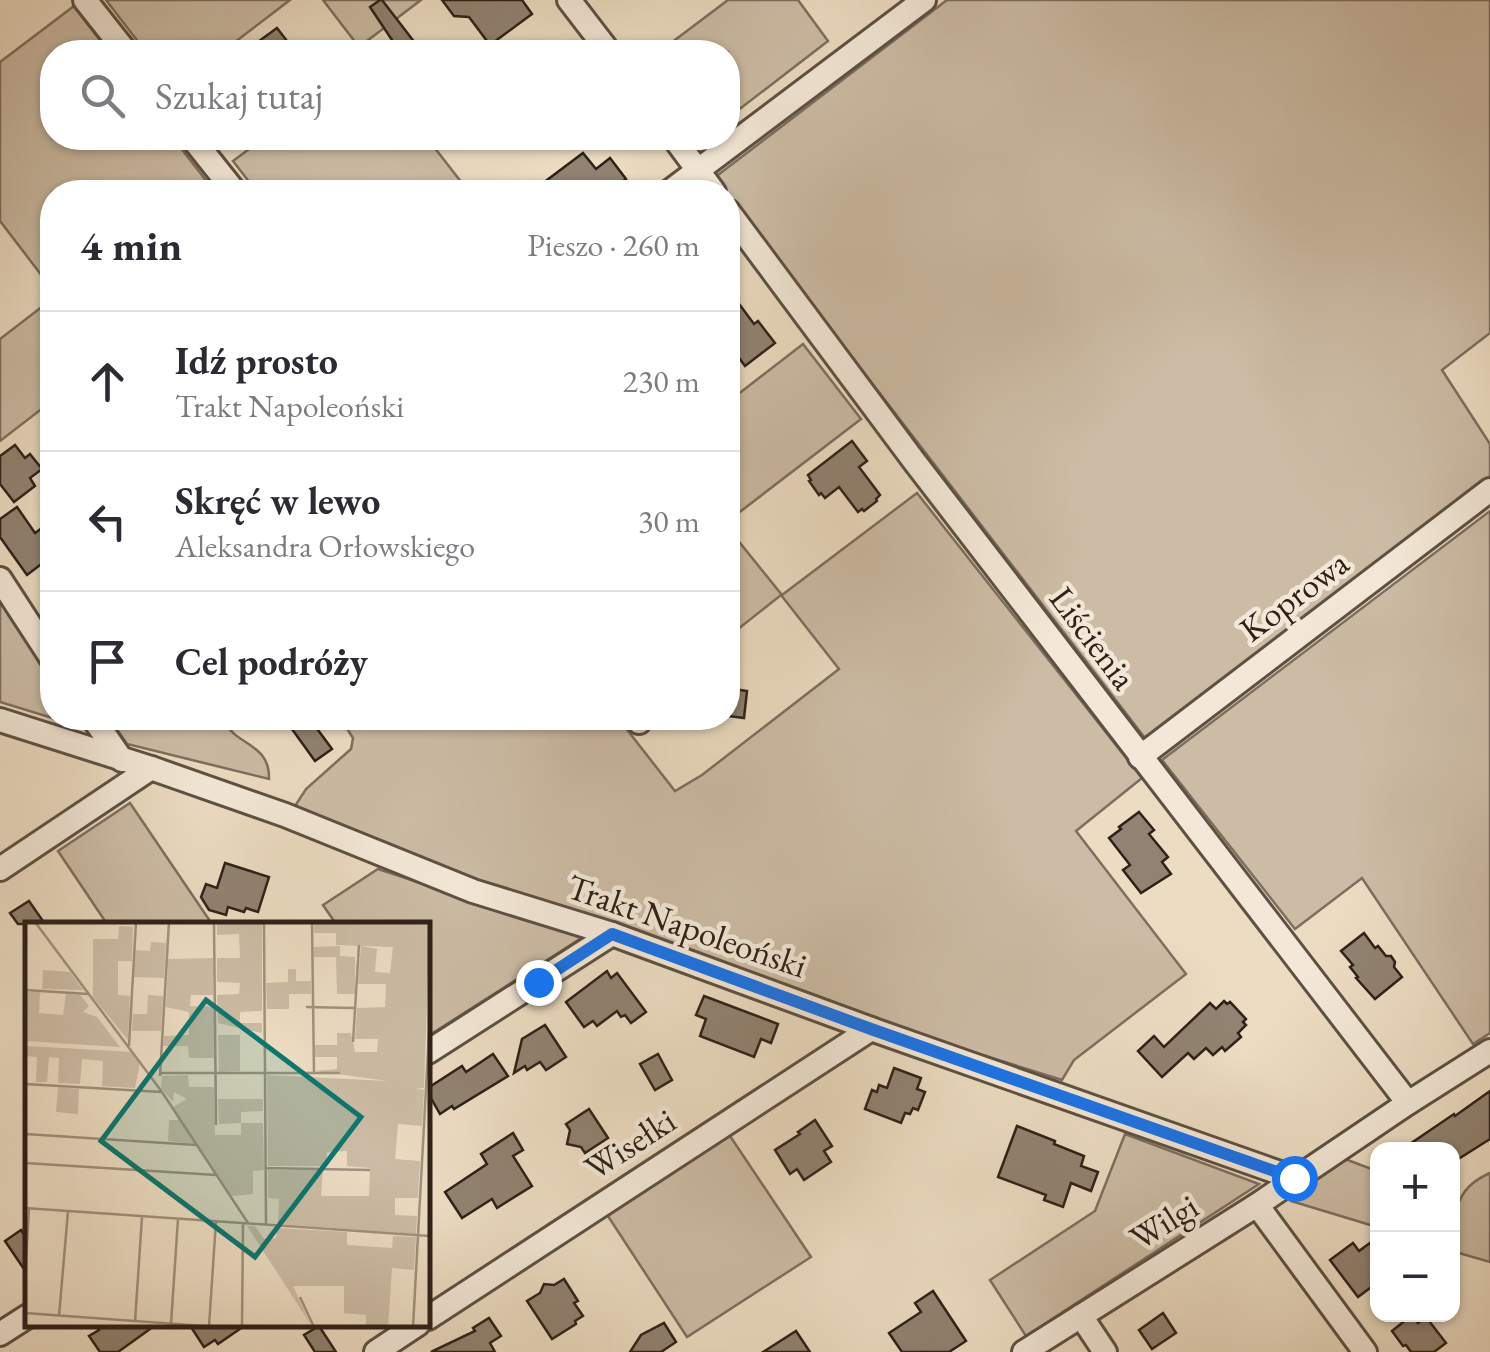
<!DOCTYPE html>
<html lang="pl">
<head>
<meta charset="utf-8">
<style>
	:root { --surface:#fff; --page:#f7f7f7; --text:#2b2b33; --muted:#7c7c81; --line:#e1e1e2 }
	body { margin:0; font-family:"EB Garamond",serif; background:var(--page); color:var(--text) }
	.controls { position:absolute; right:30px; bottom:30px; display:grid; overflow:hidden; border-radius:20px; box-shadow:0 2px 8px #0004 }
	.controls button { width:90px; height:90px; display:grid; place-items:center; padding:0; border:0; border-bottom:2px solid var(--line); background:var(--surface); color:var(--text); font:50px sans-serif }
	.stop { position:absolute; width:30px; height:30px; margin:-22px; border:8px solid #1a73e8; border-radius:50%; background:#fff }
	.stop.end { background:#1a73e8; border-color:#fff; box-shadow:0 2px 10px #0008 }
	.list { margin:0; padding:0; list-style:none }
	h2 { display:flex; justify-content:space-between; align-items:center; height:130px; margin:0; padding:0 40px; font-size:42px }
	h2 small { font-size:32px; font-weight:400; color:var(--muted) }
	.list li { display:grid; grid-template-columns:65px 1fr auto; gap:30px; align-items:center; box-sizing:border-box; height:140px; padding:0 40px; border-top:2px solid var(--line) }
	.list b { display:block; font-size:38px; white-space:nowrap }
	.list p { margin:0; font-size:32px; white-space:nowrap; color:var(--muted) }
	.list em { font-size:32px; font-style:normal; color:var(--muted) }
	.icon { flex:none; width:55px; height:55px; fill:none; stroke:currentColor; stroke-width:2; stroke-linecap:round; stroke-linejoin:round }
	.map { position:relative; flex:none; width:1490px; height:1352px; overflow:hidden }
	.search { position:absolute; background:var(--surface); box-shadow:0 2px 8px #0004; left:40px; top:40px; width:700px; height:110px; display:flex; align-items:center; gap:25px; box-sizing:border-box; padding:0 35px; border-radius:40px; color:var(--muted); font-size:38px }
	.panel { position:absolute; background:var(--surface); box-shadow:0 2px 8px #0004; left:40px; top:180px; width:700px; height:550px; border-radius:40px }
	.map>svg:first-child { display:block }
</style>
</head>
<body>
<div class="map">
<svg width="1490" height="1352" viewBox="0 0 1490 1352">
	<rect width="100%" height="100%" fill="#ecdcc2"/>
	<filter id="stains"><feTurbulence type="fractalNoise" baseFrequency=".002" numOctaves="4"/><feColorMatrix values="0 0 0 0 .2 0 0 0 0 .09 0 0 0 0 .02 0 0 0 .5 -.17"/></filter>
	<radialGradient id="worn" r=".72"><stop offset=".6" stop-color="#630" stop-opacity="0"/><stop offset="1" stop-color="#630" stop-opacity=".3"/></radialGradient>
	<g fill="#ccbca5" stroke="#7d6e5f" stroke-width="2.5">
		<polygon points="106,0 290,0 222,52 146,52"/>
		<polygon points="323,0 421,0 359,47"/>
		<polygon points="728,0 798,0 828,41 728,118 728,52 659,52"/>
		<polygon points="947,0 1490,0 1490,333 1442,370 1490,444 1490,476 1145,738 714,178"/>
		<polygon points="74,6 109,52 52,52 52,138 173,138 215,192 52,192 52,289 0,221 0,62"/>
		<polygon points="264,138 427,138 469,192 257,192 233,161"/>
		<polygon points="52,299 52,401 0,441 0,339"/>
		<polygon points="803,344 861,419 728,521 728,402"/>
		<polygon points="917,493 1142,778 1076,831 1186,974 1074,1060 1062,1080 878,1022 607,922 428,1036 428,924 336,924 323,905 378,869 466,898 473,878 291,812 306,789 351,749 353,738 346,727 345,718 610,718 617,726 621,722 675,791 702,775 839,669 781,595 728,637 728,528 782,595"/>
		<polygon points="1490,511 1490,1033 1473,1044 1362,878 1295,929 1162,760"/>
		<polygon points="0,599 52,679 52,718 78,718 85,728 0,702"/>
		<path d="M109,718H226L224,722C238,746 270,744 269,779L127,744Z"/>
		<polygon points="130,803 212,924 107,924 58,851"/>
		<polygon points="728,1133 811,1257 687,1337 606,1213"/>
		<polygon points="1125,1134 1259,1184 1026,1336 990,1280 1095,1211"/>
		<polygon points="1345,1159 1377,1171 1377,1227 1291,1201 1290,1196"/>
		<path d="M1490,1173V1262L1452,1251L1453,1197L1460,1200C1466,1186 1477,1179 1490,1173Z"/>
	</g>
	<g fill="#918271" stroke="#2e2119" stroke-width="2.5">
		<polygon points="380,0 382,0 422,52 400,52 370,7"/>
		<polygon points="442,0 522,0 532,14 490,45 469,17 454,16"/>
		<polygon points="277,28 287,41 272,52 244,52"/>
		<polygon points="583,153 596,169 610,158 626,179 608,192 531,192"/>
		<polygon points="728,289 754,324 758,321 775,343 745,366 728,343"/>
		<polygon points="852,441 867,461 859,467 880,495 876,499 877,501 864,511 862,509 858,512 839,487 825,498 821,493 819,495 809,481 811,480 808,475"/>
		<polygon points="15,445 25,458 30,454 42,469 30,478 35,486 14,502 0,484 0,456"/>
		<polygon points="17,507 35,533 52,521 52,556 27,575 0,537 0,519"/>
		<polygon points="728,688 747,691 744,718 728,716"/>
		<polygon points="284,718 334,718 318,730 332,749 315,761"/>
		<polygon points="1139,812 1154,830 1149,834 1168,857 1162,862 1171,874 1141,893 1123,870 1130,865 1109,838 1121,829 1119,827"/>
		<polygon points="225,863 269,877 258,912 246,908 244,912 228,907 226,915 209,910 201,897 206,884 217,888"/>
		<polygon points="29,901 45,924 18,924 10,913"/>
		<polygon points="1364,933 1375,948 1378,946 1386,956 1391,956 1395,962 1394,967 1402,977 1375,999 1356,978 1358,977 1350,967 1353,965 1341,951"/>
		<polygon points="607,971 611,978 617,973 646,1012 631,1023 625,1015 621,1017 617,1011 597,1026 593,1021 584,1027 566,1002"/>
		<polygon points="704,996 778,1024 771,1043 761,1039 754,1057 700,1036 706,1019 696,1015"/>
		<polygon points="1224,1001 1227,1004 1230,1002 1246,1019 1243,1022 1246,1025 1238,1033 1241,1037 1225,1051 1222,1047 1213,1055 1206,1048 1194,1059 1188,1053 1162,1077 1138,1051 1154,1036 1164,1047 1210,1003 1216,1009"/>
		<polygon points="545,1025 566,1057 546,1070 540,1062 527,1070 525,1066 514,1073 522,1039"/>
		<polygon points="493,1054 508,1076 454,1109 452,1106 440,1114 428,1093 428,1088 462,1066 466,1072"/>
		<polygon points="658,1054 672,1080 655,1090 640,1064"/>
		<polygon points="894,1068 921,1078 917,1089 925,1092 918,1110 913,1108 910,1114 905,1113 901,1123 865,1109 872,1090 877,1092 879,1085 887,1088"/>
		<polygon points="1490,1091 1490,1139 1452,1163 1452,1150 1401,1150 1454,1114 1455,1116"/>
		<polygon points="589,1109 608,1138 585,1153 581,1147 567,1144 570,1130 566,1124"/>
		<polygon points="815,1120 832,1146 824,1151 831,1162 804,1180 797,1169 790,1174 775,1150 800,1134 798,1132"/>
		<polygon points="1017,1126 1055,1141 1054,1144 1084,1156 1081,1166 1098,1172 1091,1191 1071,1183 1063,1207 1044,1200 1046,1195 998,1177"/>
		<polygon points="513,1133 523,1150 513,1156 532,1186 497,1208 492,1199 462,1218 445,1192 487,1164 481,1154"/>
		<polygon points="21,1230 28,1240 28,1275 5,1241"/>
		<polygon points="1353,1243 1359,1251 1370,1243 1378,1253 1378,1282 1358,1297 1330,1260"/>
		<polygon points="564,1279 578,1301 574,1303 583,1316 575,1321 576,1324 552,1339 527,1301 540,1293 544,1284 554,1285"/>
		<polygon points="933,1291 966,1341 949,1352 902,1352 889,1333 921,1312 915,1303"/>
		<polygon points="1163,1313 1176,1333 1152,1349 1139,1330"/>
		<polygon points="1412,1315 1418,1323 1426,1317 1446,1343 1434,1352 1411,1352 1406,1345 1403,1346 1392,1331"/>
		<polygon points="489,1318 501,1336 490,1343 495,1352 431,1352 475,1331 473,1328"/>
		<polygon points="664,1323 676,1342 661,1352 630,1352 641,1335"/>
		<polygon points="95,1324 157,1324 118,1352 100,1352 89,1336 99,1330"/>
		<polygon points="189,1324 247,1324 218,1344 215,1340 204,1347"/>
		<polygon points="319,1326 336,1352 315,1352 304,1335"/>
		<polygon points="796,1331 810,1352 763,1352"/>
	</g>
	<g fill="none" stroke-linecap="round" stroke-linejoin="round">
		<g stroke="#5e5043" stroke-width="28">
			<g id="street">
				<polyline points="85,0 126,52"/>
				<polyline points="569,0 609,52"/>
				<polyline points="192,138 235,192"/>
				<polyline points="674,138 714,192"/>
				<polyline points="669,192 924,0"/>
				<polyline points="728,211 914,461 1408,1103"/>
				<polyline points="0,579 52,659"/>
				<polyline points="93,718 122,760"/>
				<polyline points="635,718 639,722"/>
				<polyline points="0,720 151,768 285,815 473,891 612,934 871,1029 1294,1178"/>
				<polyline points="1140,757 1490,490"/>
				<polyline points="0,869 151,768"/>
				<polyline points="428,1052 612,934"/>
				<polyline points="1257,1205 1365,1352"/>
				<polyline points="1081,1316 1105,1352"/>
				<polyline points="428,1318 871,1029"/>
				<polyline points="0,1334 28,1316"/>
				<polyline points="376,1352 418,1324"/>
				<polyline points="1024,1352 1257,1205 1408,1103 1490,1051"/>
			</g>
		</g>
		<use href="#street" stroke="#f3e8d7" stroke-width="22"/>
	</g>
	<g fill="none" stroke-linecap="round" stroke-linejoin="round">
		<polyline stroke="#1a73e8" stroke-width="12" points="538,982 612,934 871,1029 1294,1178"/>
	</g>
	<g text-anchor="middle" stroke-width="9" stroke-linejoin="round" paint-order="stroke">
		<g font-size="35" fill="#2e2119" stroke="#f3e8d7">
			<text transform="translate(1294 596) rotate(-37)" y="12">Koprowa</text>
			<text transform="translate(1093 638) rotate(53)" y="12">Liścienia</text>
			<text transform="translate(687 926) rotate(19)" y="12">Trakt Napoleoński</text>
			<text transform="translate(630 1144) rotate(-33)" y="12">Wisełki</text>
			<text transform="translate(1164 1222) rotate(-32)" y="12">Wilgi</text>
		</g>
	</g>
	<g transform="translate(25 922)">
		<rect width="405" height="405" fill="#ecdcc2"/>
		<path d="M192,0H237V89L215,90V101H237V111L193,101L192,73L214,72L215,61L192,60V36H215L214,12L192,13ZM289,0H405L399,166H391L399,168L397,204L373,202L370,237L395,239L393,276H370V293L392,294L391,312L253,302L254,277L243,276V248H298L296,274H344L345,246L322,244V229L302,230L301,244H243L242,153L363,159L290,149L312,147V135H290V123H312V111H326L330,130H352L353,117H330L332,86L360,85L361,62H333L336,24L352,27L350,50L365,51L368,25L311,23V11H289ZM94,4L108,5L107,39H93V73L105,74L103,118L68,75V17H93ZM126,20L141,21L139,56L109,55L110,28L125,29ZM315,24V34L330,35V72H312L311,35H289V25ZM188,36V73H166L165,84L189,85V136H164L163,124H138L139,114L164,113V90L141,85L143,37ZM263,47H271V59H286V72H264V87H242L241,61L263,60ZM18,48L45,50L58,68L17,67ZM0,70H15L14,91L38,93L41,72L55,73L64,84L58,90L72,95L95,125L0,119ZM123,73L138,74L136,109H107L108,92H122ZM193,113H215V149L194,150ZM2,124L107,130L115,141L110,166L77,164L78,139L57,137L55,162L33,161L34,136L24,135L22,160H11L12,135L1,134ZM163,153L164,165H189L190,213H216V201L194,202L193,177H238V189L216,190V201H238L239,248L228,249V272L207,274L172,222L143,219L144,198H153L148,185L162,177L149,170L148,180L136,166L137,154ZM33,165L54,167L53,192L31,190ZM222,304H230L239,317L251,316L252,306L322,310V323L367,326L368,314L391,315L389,348L367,346L363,405H341V393L319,391V364H268L286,403Z" fill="#ccbca5"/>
		<path fill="none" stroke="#a0917e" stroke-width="2.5" d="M10,0L137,170L223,301M189,0L191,203M239,0L241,303M287,0L289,151M0,68L63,72M281,85L330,86M328,120L334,23M104,124L111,0M135,151H315M135,154L144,0M0,162L136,170M0,212L171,223M0,241L191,253M241,246L345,248M0,286L405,314M0,356L4,287M275,375L289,405M0,391L192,405M34,394L43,289M110,400L117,295M146,402L153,297M184,404L191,299M217,405L218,302M388,405L405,93"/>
		<path fill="#0f766e" fill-opacity="0.15" stroke="#0f766e" stroke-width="5" d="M181,78L336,195L230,335L76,219Z"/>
		<rect width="405" height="405" fill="none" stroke="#2e2119" stroke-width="5"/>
	</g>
	<rect width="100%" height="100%" filter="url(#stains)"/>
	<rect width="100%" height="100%" fill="url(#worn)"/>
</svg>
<div class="controls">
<button>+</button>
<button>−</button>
</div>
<div class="stop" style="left:1294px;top:1178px"></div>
<div class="stop end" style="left:538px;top:982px"></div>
<div class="search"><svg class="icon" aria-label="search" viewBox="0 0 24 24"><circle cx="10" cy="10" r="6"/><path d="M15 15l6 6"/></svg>Szukaj tutaj</div>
<section class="panel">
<h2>4 min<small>Pieszo · 260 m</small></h2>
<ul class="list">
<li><svg class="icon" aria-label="ahead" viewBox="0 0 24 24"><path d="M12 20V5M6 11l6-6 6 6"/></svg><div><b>Idź prosto</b><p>Trakt Napoleoński</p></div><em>230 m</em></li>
<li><svg class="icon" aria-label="left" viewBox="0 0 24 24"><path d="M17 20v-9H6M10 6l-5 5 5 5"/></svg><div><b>Skręć w lewo</b><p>Aleksandra Orłowskiego</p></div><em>30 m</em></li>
<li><svg class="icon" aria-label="arrive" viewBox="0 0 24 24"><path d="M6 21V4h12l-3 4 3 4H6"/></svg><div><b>Cel podróży</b></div></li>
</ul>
</section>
</div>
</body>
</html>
